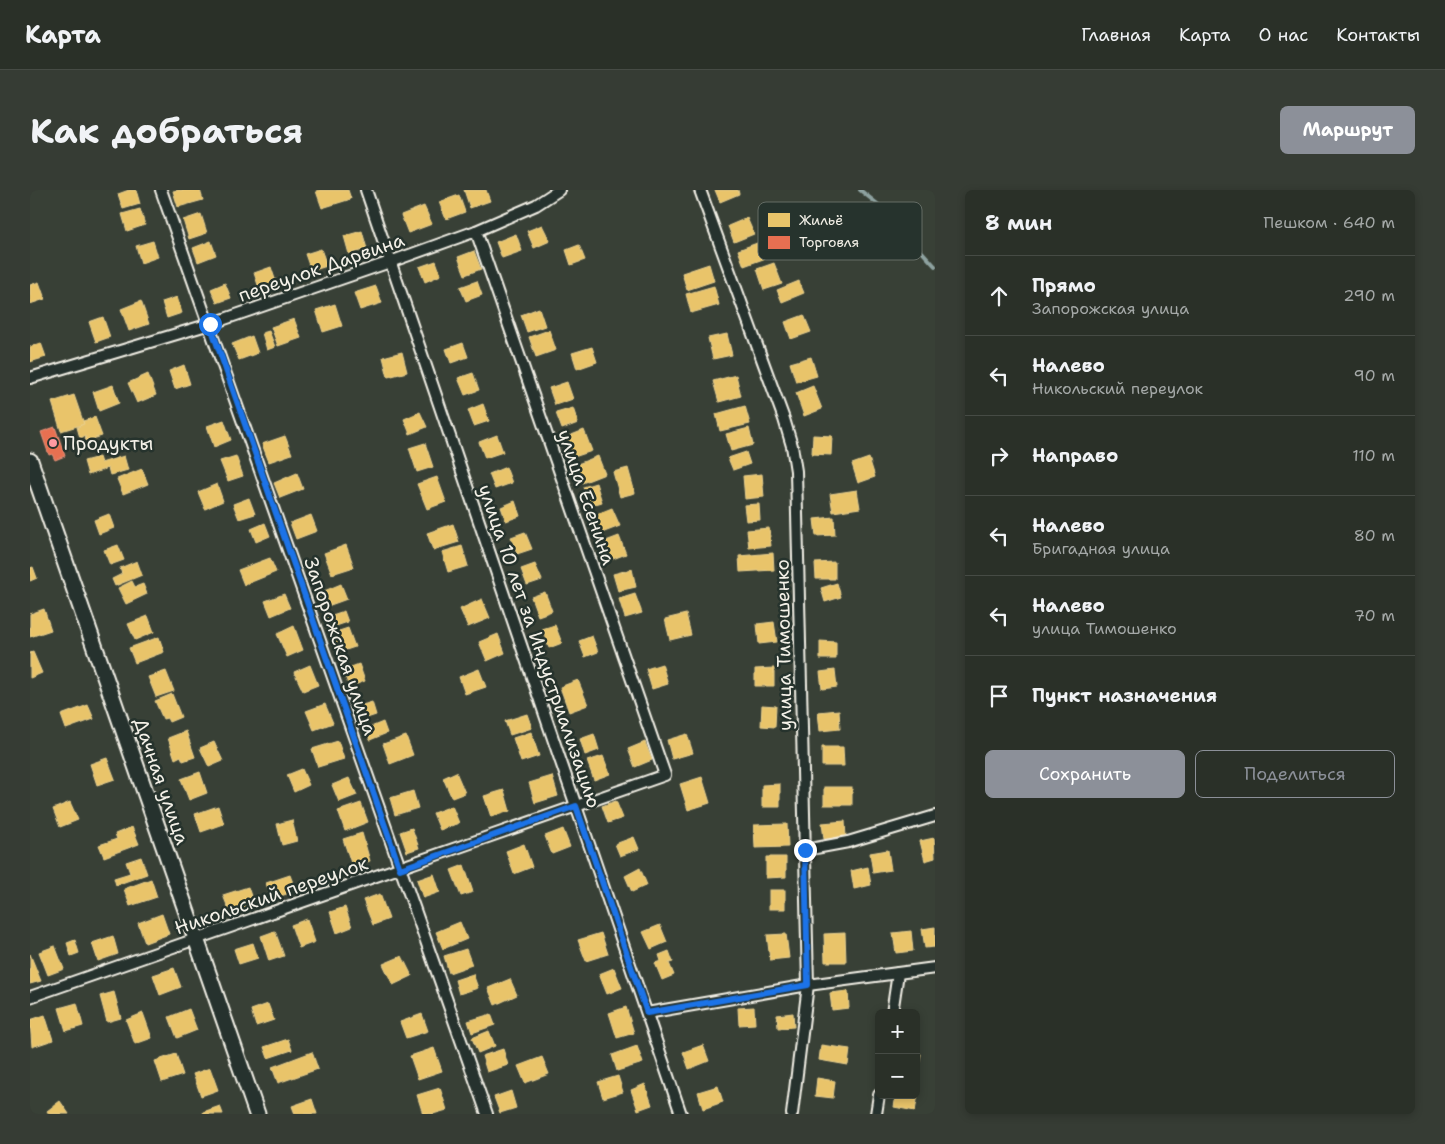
<!DOCTYPE html>
<html lang="ru">
<head>
<meta charset="utf-8">
<style>
	:root { --surface:#2a3028; --page:#363c34; --text:#f1f3f6; --muted:#a5a9a8; --line:#464b45; --accent:#8c9099 }
	body { margin:0; font-family:"Shantell Sans",sans-serif; background:var(--page); color:var(--text) }
	.controls { position:absolute; right:15px; bottom:15px; display:grid; overflow:hidden; border-radius:8px; box-shadow:0 2px 8px #0003 }
	.controls button { width:45px; height:45px; display:grid; place-items:center; padding:0; border:0; border-bottom:1px solid var(--line); background:var(--surface); color:var(--text); font:25px sans-serif }
	.stop { position:absolute; width:15px; height:15px; margin:-11px; border:4px solid #1a73e8; border-radius:50%; background:#fff }
	.stop.end { background:#1a73e8; border-color:#fff; box-shadow:0 1px 5px #0008 }
	.list { margin:0; padding:0; list-style:none }
	h2 { display:flex; justify-content:space-between; align-items:center; height:65px; margin:0; padding:0 20px; font-size:21px }
	h2 small { font-size:16px; font-weight:400; color:var(--muted) }
	.list li { display:grid; grid-template-columns:32px 1fr auto; gap:15px; align-items:center; box-sizing:border-box; height:80px; padding:0 20px; border-top:1px solid var(--line) }
	.list b { display:block; font-size:19px; white-space:nowrap }
	.list p { margin:0; font-size:16px; white-space:nowrap; color:var(--muted) }
	.list em { font-size:16px; font-style:normal; color:var(--muted) }
	.actions { display:flex; gap:10px; padding:15px 20px }
	.actions a { flex:1; padding:11px 0; border:1px solid var(--accent); border-radius:8px; text-align:center; font-size:18px; color:var(--accent) }
	.actions .main { background:var(--accent); color:#fff }
	.icon { flex:none; width:28px; height:28px; fill:none; stroke:currentColor; stroke-width:2; stroke-linecap:round; stroke-linejoin:round }
	.map { position:relative; flex:none; width:905px; height:924px; overflow:hidden; border-radius:8px }
	header { display:flex; align-items:center; gap:30px; box-sizing:border-box; height:70px; padding:0 25px; background:var(--surface); border-bottom:1px solid var(--line) }
	header strong { font-size:24px }
	nav { display:flex; gap:28px; margin-inline-start:auto; font-size:18px }
	.intro { display:flex; align-items:center; justify-content:space-between; box-sizing:border-box; height:120px; padding:0 30px }
	h1 { margin:0; font-size:35px }
	.button { padding:12px 22px; border-radius:8px; background:var(--accent); color:#fff; font-size:18px; font-weight:700 }
	main { display:flex; gap:30px; padding:0 30px }
	aside { flex:1; background:var(--surface); border-radius:8px; box-shadow:0 2px 8px #0003 }
	.map>svg:first-child { display:block }
</style>
</head>
<body>
<header>
<strong>Карта</strong>
<nav><a>Главная</a><a>Карта</a><a>О нас</a><a>Контакты</a></nav>
</header>
<div class="intro"><h1>Как добраться</h1><a class="button">Маршрут</a></div>
<main>
<div class="map">
<svg width="905" height="924" viewBox="0 0 905 924">
	<rect width="100%" height="100%" fill="#384036"/>
	<filter id="ink" filterUnits="userSpaceOnUse"><feTurbulence type="fractalNoise" baseFrequency=".02" numOctaves="2"/><feDisplacementMap in="SourceGraphic" scale="10" xChannelSelector="R" yChannelSelector="G"/><feConvolveMatrix kernelMatrix="1 2 1 2 8 2 1 2 1" color-interpolation-filters="sRGB"/></filter>
	<g filter="url(#ink)">
		<g fill="#e9c46a" stroke="#ecd290">
			<polygon points="99,0 106,0 110,14 93,19 88,4"/>
			<polygon points="148,0 170,0 173,10 148,17 143,1"/>
			<polygon points="290,0 318,0 321,9 292,18 286,1"/>
			<polygon points="434,0 456,0 460,11 440,18"/>
			<polygon points="685,0 708,0 709,4 690,12"/>
			<polygon points="429,5 435,22 416,29 409,12"/>
			<polygon points="394,16 402,34 378,43 371,25"/>
			<polygon points="110,19 115,35 97,41 92,24"/>
			<polygon points="171,24 177,43 159,49 153,30"/>
			<polygon points="717,28 724,44 704,52 698,36"/>
			<polygon points="512,35 520,51 504,58 497,41"/>
			<polygon points="332,41 337,59 319,64 314,46"/>
			<polygon points="486,44 492,61 472,68 466,52"/>
			<polygon points="123,51 128,67 111,73 106,56"/>
			<polygon points="181,51 186,65 168,72 163,58"/>
			<polygon points="730,52 736,68 714,76 708,60"/>
			<polygon points="549,55 555,70 541,75 536,60"/>
			<polygon points="291,59 297,76 281,81 275,64"/>
			<polygon points="444,61 451,79 435,85 428,67"/>
			<polygon points="406,71 411,85 395,92 389,77"/>
			<polygon points="744,73 752,94 734,100 727,79"/>
			<polygon points="679,74 684,91 657,100 652,83"/>
			<polygon points="241,77 246,92 229,98 224,83"/>
			<polygon points="447,91 452,105 436,111 430,97"/>
			<polygon points="769,91 774,103 752,112 747,100"/>
			<polygon points="9,92 15,109 0,114 0,95"/>
			<polygon points="195,93 201,108 187,113 181,99"/>
			<polygon points="346,96 352,113 330,120 324,103"/>
			<polygon points="684,96 689,115 661,123 656,104"/>
			<polygon points="147,107 152,123 137,128 132,112"/>
			<polygon points="111,111 119,134 99,141 91,119"/>
			<polygon points="305,114 312,136 293,142 286,120"/>
			<polygon points="509,118 515,136 497,142 491,125"/>
			<polygon points="774,125 781,142 761,149 755,132"/>
			<polygon points="73,127 80,147 66,152 59,132"/>
			<polygon points="264,129 271,148 248,156 241,137"/>
			<polygon points="519,140 526,160 506,167 499,147"/>
			<polygon points="239,141 245,157 237,160 232,143"/>
			<polygon points="697,144 702,165 683,169 678,148"/>
			<polygon points="222,146 228,163 209,170 202,154"/>
			<polygon points="11,153 16,167 0,172 0,157"/>
			<polygon points="433,153 438,167 421,173 416,159"/>
			<polygon points="562,157 567,172 547,179 542,163"/>
			<polygon points="372,162 377,182 358,187 353,167"/>
			<polygon points="781,167 787,186 766,192 760,173"/>
			<polygon points="154,175 160,194 145,199 139,181"/>
			<polygon points="443,183 449,200 435,205 428,188"/>
			<polygon points="118,184 126,205 107,213 98,193"/>
			<polygon points="706,185 711,206 689,212 683,191"/>
			<polygon points="537,192 543,209 525,215 519,198"/>
			<polygon points="83,195 89,213 69,221 63,202"/>
			<polygon points="783,196 792,219 774,226 766,203"/>
			<polygon points="44,205 54,234 31,241 22,212"/>
			<polygon points="453,214 459,231 444,236 438,220"/>
			<polygon points="715,216 720,234 690,241 686,224"/>
			<polygon points="543,218 548,233 532,239 526,223"/>
			<polygon points="390,222 397,237 380,244 374,229"/>
			<polygon points="65,227 72,246 56,251 55,246 50,248 47,237 54,234 53,231"/>
			<polygon points="194,230 201,250 184,257 177,236"/>
			<polygon points="719,238 723,255 701,261 696,244"/>
			<polygon points="554,240 562,261 541,268 534,248"/>
			<polygon points="467,245 473,262 455,268 449,252"/>
			<polygon points="783,245 802,246 801,265 782,264"/>
			<polygon points="255,246 262,264 239,272 232,254"/>
			<polygon points="395,253 403,277 387,282 379,258"/>
			<polygon points="716,262 720,274 703,280 698,268"/>
			<polygon points="94,266 98,280 80,285 78,278 58,285 54,271 69,267 71,273"/>
			<polygon points="206,266 213,286 198,291 190,271"/>
			<polygon points="568,266 575,284 552,293 545,275"/>
			<polygon points="839,268 845,287 828,293 822,274"/>
			<polygon points="476,277 482,293 465,299 459,284"/>
			<polygon points="598,278 605,303 590,307 583,282"/>
			<polygon points="112,279 118,294 93,304 87,289"/>
			<polygon points="267,283 273,299 250,308 244,293"/>
			<polygon points="732,284 734,307 715,309 713,286"/>
			<polygon points="407,287 416,312 397,319 387,294"/>
			<polygon points="566,293 572,312 559,316 553,297"/>
			<polygon points="187,294 193,311 175,319 168,302"/>
			<polygon points="827,300 830,318 803,322 800,304"/>
			<polygon points="219,308 225,324 209,329 203,314"/>
			<polygon points="485,311 490,326 476,331 471,317"/>
			<polygon points="729,314 730,330 716,331 714,315"/>
			<polygon points="582,318 590,336 569,344 562,326"/>
			<polygon points="79,324 84,338 69,344 64,330"/>
			<polygon points="281,325 287,341 266,349 260,333"/>
			<polygon points="804,327 805,345 786,346 784,329"/>
			<polygon points="235,333 240,346 226,352 221,339"/>
			<polygon points="423,334 429,352 403,360 397,343"/>
			<polygon points="739,338 741,356 719,358 717,340"/>
			<polygon points="495,342 502,359 487,364 481,347"/>
			<polygon points="589,346 596,364 575,372 568,354"/>
			<polygon points="88,355 94,370 80,375 74,360"/>
			<polygon points="316,355 324,377 302,384 294,363"/>
			<polygon points="432,356 438,376 418,382 412,362"/>
			<polygon points="743,363 744,380 710,382 709,366"/>
			<polygon points="240,368 246,382 214,395 208,380"/>
			<polygon points="107,371 112,385 85,396 82,389 92,384 90,378"/>
			<polygon points="805,372 805,389 786,389 785,373"/>
			<polygon points="505,374 512,390 497,395 491,379"/>
			<polygon points="3,377 7,388 0,391 0,378"/>
			<polygon points="602,379 606,397 588,401 583,384"/>
			<polygon points="102,391 105,397 113,394 117,404 96,414 88,398"/>
			<polygon points="807,393 811,407 795,412 791,398"/>
			<polygon points="311,394 317,409 292,418 287,404"/>
			<polygon points="515,402 522,421 508,426 501,407"/>
			<polygon points="254,404 260,418 241,426 235,411"/>
			<polygon points="605,404 612,423 595,428 589,409"/>
			<polygon points="452,409 460,428 438,437 430,419"/>
			<polygon points="14,419 21,440 0,447 0,424"/>
			<polygon points="314,421 318,432 297,439 293,428"/>
			<polygon points="656,424 661,445 640,450 635,429"/>
			<polygon points="118,426 124,442 105,450 98,434"/>
			<polygon points="744,432 747,452 729,454 727,434"/>
			<polygon points="525,435 532,453 519,458 512,439"/>
			<polygon points="264,436 273,460 257,467 247,444"/>
			<polygon points="318,438 325,457 307,463 300,444"/>
			<polygon points="468,444 475,463 457,471 449,452"/>
			<polygon points="562,446 568,462 555,467 549,451"/>
			<polygon points="129,447 134,462 105,473 99,458"/>
			<polygon points="790,451 806,452 806,469 790,469"/>
			<polygon points="3,462 12,483 0,488 0,463"/>
			<polygon points="329,474 335,491 319,497 313,480"/>
			<polygon points="632,474 638,494 622,499 616,479"/>
			<polygon points="280,475 288,495 273,501 264,482"/>
			<polygon points="744,478 744,496 725,496 725,479"/>
			<polygon points="449,479 456,497 435,504 429,487"/>
			<polygon points="805,480 807,497 792,499 790,482"/>
			<polygon points="136,481 144,501 126,507 118,487"/>
			<polygon points="548,490 558,515 539,522 530,497"/>
			<polygon points="142,504 151,527 139,532 137,528 133,529 125,511"/>
			<polygon points="342,512 346,525 331,530 326,517"/>
			<polygon points="295,514 303,533 284,540 276,521"/>
			<polygon points="58,515 64,529 36,539 31,525"/>
			<polygon points="732,515 746,516 745,537 731,536"/>
			<polygon points="809,520 810,539 790,541 788,522"/>
			<polygon points="497,524 502,538 480,545 475,531"/>
			<polygon points="353,532 357,543 340,550 336,539"/>
			<polygon points="156,541 165,567 153,571 151,566 145,569 138,548"/>
			<polygon points="501,542 509,566 491,572 483,548"/>
			<polygon points="564,544 569,560 555,565 550,549"/>
			<polygon points="657,544 663,563 642,569 637,550"/>
			<polygon points="376,546 383,565 360,574 353,554"/>
			<polygon points="308,551 314,569 288,577 282,559"/>
			<polygon points="184,552 193,571 179,577 170,558"/>
			<polygon points="615,552 622,570 605,577 598,559"/>
			<polygon points="792,557 813,557 814,576 792,576"/>
			<polygon points="573,566 580,584 564,590 557,571"/>
			<polygon points="77,568 85,589 67,595 60,574"/>
			<polygon points="272,579 279,595 264,602 257,585"/>
			<polygon points="170,582 177,603 159,610 151,589"/>
			<polygon points="426,582 435,603 422,608 413,588"/>
			<polygon points="522,586 528,606 505,613 499,593"/>
			<polygon points="672,587 680,613 658,620 650,594"/>
			<polygon points="319,588 327,605 309,612 302,595"/>
			<polygon points="750,594 750,617 732,617 732,595"/>
			<rect x="794" y="597" width="28" height="18"/>
			<polygon points="474,600 480,621 461,627 454,606"/>
			<polygon points="383,601 388,618 365,625 360,608"/>
			<polygon points="586,611 593,628 578,633 572,616"/>
			<polygon points="40,612 48,630 30,637 23,619"/>
			<polygon points="331,613 338,632 315,641 308,621"/>
			<polygon points="188,616 194,634 171,642 165,624"/>
			<polygon points="422,616 429,633 410,640 403,623"/>
			<polygon points="262,630 267,651 252,655 247,634"/>
			<polygon points="815,631 816,648 794,649 792,633"/>
			<polygon points="757,634 758,657 725,658 724,635"/>
			<polygon points="102,637 109,654 74,667 69,655 87,649 85,644"/>
			<polygon points="382,638 389,658 377,662 370,642"/>
			<polygon points="533,639 540,657 522,664 515,646"/>
			<polygon points="332,643 340,671 322,676 313,649"/>
			<polygon points="604,647 609,659 590,666 585,654"/>
			<polygon points="904,648 905,668 895,671 890,651"/>
			<polygon points="494,654 502,677 484,684 476,661"/>
			<polygon points="858,660 861,680 843,683 840,663"/>
			<polygon points="111,667 117,684 86,695 84,688 100,683 96,672"/>
			<polygon points="736,667 756,667 756,687 736,688"/>
			<polygon points="434,675 443,702 431,706 421,680"/>
			<polygon points="838,677 841,695 824,699 821,681"/>
			<polygon points="610,678 617,695 602,702 595,686"/>
			<polygon points="404,684 410,702 393,708 387,690"/>
			<polygon points="260,685 266,701 241,709 236,693"/>
			<polygon points="121,689 127,707 100,716 94,699"/>
			<polygon points="218,697 224,715 200,723 193,705"/>
			<rect x="739" y="700" width="16" height="19"/>
			<polygon points="350,704 359,729 343,735 333,710"/>
			<polygon points="315,717 322,737 307,743 300,722"/>
			<polygon points="132,724 139,744 115,753 108,733"/>
			<polygon points="277,729 285,752 269,758 261,735"/>
			<polygon points="430,732 437,749 413,759 406,742"/>
			<polygon points="630,735 637,752 621,759 613,742"/>
			<polygon points="905,737 905,757 895,758 892,739"/>
			<polygon points="245,741 254,766 239,771 231,746"/>
			<polygon points="881,741 883,761 866,763 863,743"/>
			<polygon points="571,743 578,764 556,771 548,750"/>
			<polygon points="815,743 816,772 795,772 794,744"/>
			<polygon points="756,744 759,768 740,770 737,745"/>
			<polygon points="83,746 88,764 68,771 62,753"/>
			<polygon points="45,750 49,763 41,766 37,753"/>
			<polygon points="223,753 228,768 209,774 204,759"/>
			<polygon points="25,756 34,779 18,785 9,762"/>
			<polygon points="436,759 442,775 419,783 414,766"/>
			<polygon points="639,761 643,772 639,773 644,785 632,790 625,773 631,771 629,765"/>
			<polygon points="0,764 11,791 0,794"/>
			<polygon points="372,766 382,786 363,795 353,774"/>
			<polygon points="144,778 151,797 130,805 123,785"/>
			<polygon points="584,778 592,798 577,804 569,784"/>
			<polygon points="443,784 448,798 429,804 425,790"/>
			<polygon points="480,789 487,805 465,815 458,798"/>
			<polygon points="818,801 819,818 802,820 800,803"/>
			<polygon points="84,802 91,828 77,832 70,806"/>
			<polygon points="47,813 53,836 36,841 29,818"/>
			<polygon points="238,814 244,830 226,836 221,820"/>
			<polygon points="596,817 604,843 587,848 579,823"/>
			<polygon points="724,817 725,834 709,835 708,818"/>
			<polygon points="159,819 167,840 147,848 139,827"/>
			<polygon points="113,823 122,848 105,854 96,830"/>
			<polygon points="763,823 764,837 748,838 747,825"/>
			<polygon points="392,824 398,841 376,848 370,832"/>
			<polygon points="461,824 465,835 442,843 438,831"/>
			<polygon points="15,825 23,850 2,857 0,830"/>
			<polygon points="459,841 465,856 448,863 442,848"/>
			<polygon points="258,849 262,860 238,868 234,857"/>
			<polygon points="673,855 679,871 659,879 653,862"/>
			<polygon points="791,855 820,859 818,875 789,870"/>
			<polygon points="607,856 613,873 587,881 582,865"/>
			<polygon points="404,858 412,881 388,889 380,866"/>
			<polygon points="473,859 478,875 457,882 452,866"/>
			<polygon points="282,862 288,879 248,893 242,877"/>
			<polygon points="146,864 153,885 132,892 125,871"/>
			<polygon points="886,864 891,864 888,882 886,881"/>
			<polygon points="512,867 519,884 495,893 488,876"/>
			<polygon points="180,878 188,900 171,906 163,884"/>
			<polygon points="588,886 593,902 573,908 568,892"/>
			<polygon points="787,888 805,891 803,908 785,906"/>
			<polygon points="615,894 622,915 608,920 601,900"/>
			<polygon points="688,896 693,912 673,919 668,902"/>
			<polygon points="410,898 417,920 403,924 393,924 387,905"/>
			<polygon points="481,901 486,918 470,923 464,907"/>
			<polygon points="866,905 888,905 885,921 864,917"/>
			<polygon points="282,909 287,924 265,924 262,916"/>
			<polygon points="30,911 39,924 19,924 17,921"/>
			<polygon points="190,916 193,924 174,924 173,922"/>
		</g>
		<polygon fill="#e76f51" stroke="#eb967e" points="25,237 35,266 25,270 22,264 19,265 11,242"/>
		<g fill="none" stroke-linecap="round" stroke-linejoin="round">
			<polyline stroke="#8ea2a0" stroke-width="4" points="830,0 850,16 905,76"/>
			<g stroke="#f4f1e8" stroke-width="14">
				<g id="street">
					<polyline points="131,0 457,924"/>
					<polyline points="336,0 651,924"/>
					<polyline points="670,0 754,229 762,256 766,281 778,795 762,924"/>
					<polyline points="0,188 180,134 360,72 446,41 506,15 529,0"/>
					<polyline points="775,660 818,652 905,626"/>
					<polyline points="0,807 635,585 446,41"/>
					<polyline points="617,823 778,795 905,778"/>
					<polyline points="862,823 868,783"/>
					<polyline points="846,924 849,905"/>
				</g>
			</g>
			<g stroke="#f4f1e8" stroke-width="19">
				<polyline id="secondary" points="0,271 227,924"/>
			</g>
			<use href="#street" stroke="#26332d" stroke-width="10"/>
			<use href="#secondary" stroke="#26332d" stroke-width="15"/>
		</g>
	</g>
	<g fill="none" stroke-linecap="round" stroke-linejoin="round" filter="url(#ink)">
		<polyline stroke="#1a73e8" stroke-width="6" points="180,134 370,679 546,616 617,823 778,795 775,660"/>
	</g>
	<circle fill="#ff9aa2" stroke="#26332d" stroke-width="2" cx="23" cy="253" r="5"/>
	<g text-anchor="middle" stroke-width="5" stroke-linejoin="round" paint-order="stroke">
		<g font-size="19" fill="#f4f1e8" stroke="#26332d">
			<text transform="translate(291 77) rotate(-19)" y="7">переулок Дарвина</text>
			<text transform="translate(557 307) rotate(71)" y="7">улица Есенина</text>
			<text transform="translate(753 455) rotate(-91)" y="7">улица Тимошенко</text>
			<text transform="translate(311 456) rotate(71)" y="7">Запорожская улица</text>
			<text transform="translate(510 456) rotate(71)" y="7">улица 10 лет за Индустриализацию</text>
			<text transform="translate(132 591) rotate(71)" y="7">Дачная улица</text>
			<text transform="translate(241 705) rotate(-19)" y="7">Никольский переулок</text>
		</g>
		<g font-size="19" fill="#f4f1e8" stroke="#26332d" text-anchor="start">
			<text x="33" y="260">Продукты</text>
		</g>
	</g>
	<rect x="728" y="12" width="164" height="58" rx="8" fill="#26332d" stroke="#646c65" stroke-width="1"/>
	<rect x="738" y="23" width="22" height="14" fill="#e9c46a"/>
	<rect x="738" y="46" width="22" height="13" fill="#e76f51"/>
	<g font-size="14" fill="#f4f1e8">
		<text x="769" y="35">Жильё</text>
		<text x="769" y="57">Торговля</text>
	</g>
</svg>
<div class="controls">
<button>+</button>
<button>−</button>
</div>
<div class="stop" style="left:180px;top:134px"></div>
<div class="stop end" style="left:775px;top:660px"></div>
</div>
<aside>
<h2>8 мин<small>Пешком · 640 m</small></h2>
<ul class="list">
<li><svg class="icon" aria-label="ahead" viewBox="0 0 24 24"><path d="M12 20V5M6 11l6-6 6 6"/></svg><div><b>Прямо</b><p>Запорожская улица</p></div><em>290 m</em></li>
<li><svg class="icon" aria-label="left" viewBox="0 0 24 24"><path d="M17 20v-9H6M10 6l-5 5 5 5"/></svg><div><b>Налево</b><p>Никольский переулок</p></div><em>90 m</em></li>
<li><svg class="icon" aria-label="right" viewBox="0 0 24 24"><path d="M7 20v-9h11M14 6l5 5-5 5"/></svg><div><b>Направо</b></div><em>110 m</em></li>
<li><svg class="icon" aria-label="left" viewBox="0 0 24 24"><path d="M17 20v-9H6M10 6l-5 5 5 5"/></svg><div><b>Налево</b><p>Бригадная улица</p></div><em>80 m</em></li>
<li><svg class="icon" aria-label="left" viewBox="0 0 24 24"><path d="M17 20v-9H6M10 6l-5 5 5 5"/></svg><div><b>Налево</b><p>улица Тимошенко</p></div><em>70 m</em></li>
<li><svg class="icon" aria-label="arrive" viewBox="0 0 24 24"><path d="M6 21V4h12l-3 4 3 4H6"/></svg><div><b>Пункт назначения</b></div></li>
</ul>
<div class="actions"><a class="main">Сохранить</a><a>Поделиться</a></div>
</aside>
</main>
</body>
</html>
